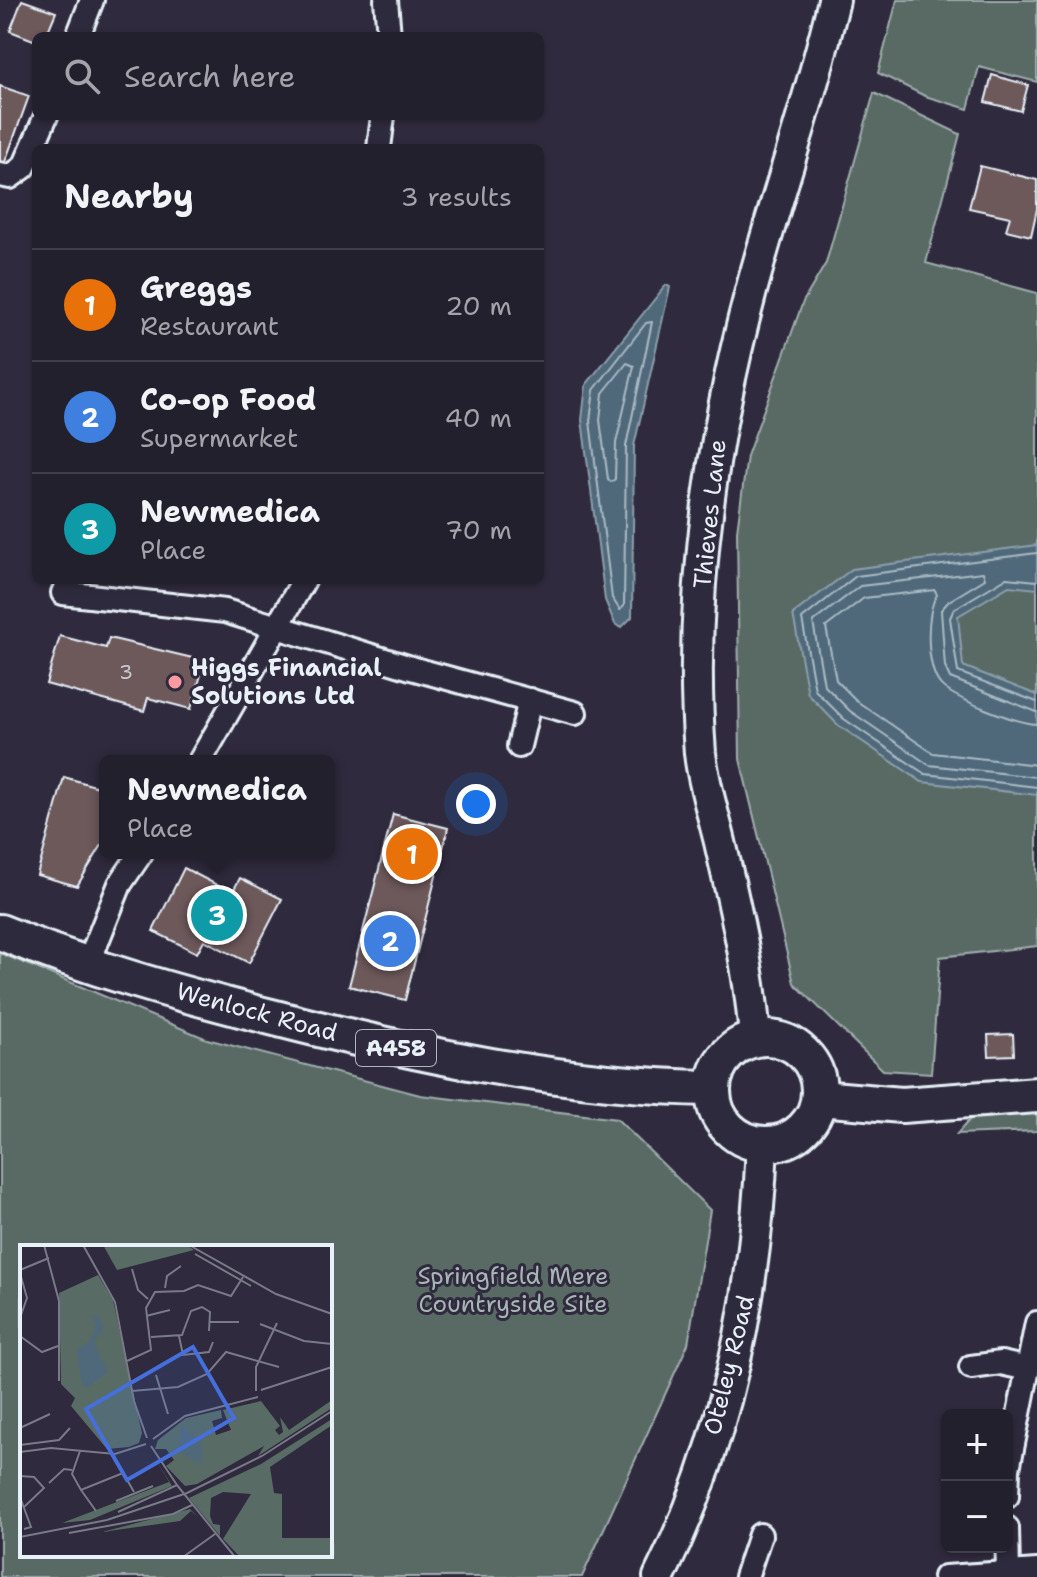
<!DOCTYPE html>
<html lang="en">
<head>
<meta charset="utf-8">
<style>
	:root { --surface:#23202e; --page:#2f2d3a; --text:#f1f3f6; --muted:#a3a3aa; --line:#403e4a; --accent:#ea580c }
	body { margin:0; font-family:"Shantell Sans",sans-serif; background:var(--page); color:var(--text) }
	.controls { position:absolute; right:24px; bottom:24px; display:grid; overflow:hidden; border-radius:12px; box-shadow:0 2px 6px #0004 }
	.controls button { width:72px; height:72px; display:grid; place-items:center; padding:0; border:0; border-bottom:2px solid var(--line); background:var(--surface); color:var(--text); font:40px sans-serif }
	.you { position:absolute; left:476px; top:804px; width:28px; height:28px; margin:-20px; border:6px solid #fff; border-radius:50%; background:#1a73e8; box-shadow:0 0 0 12px #1a73e833 }
	.badge { display:grid; place-items:center; width:52px; height:52px; border-radius:50%; background:var(--accent); color:#fff; font-size:26px; font-weight:700 }
	.pin { position:absolute; translate:-50% -50%; border:4px solid #fff; box-shadow:0 2px 8px #0006 }
	.popup { position:absolute; left:99px; top:755px; width:236px; height:104px; box-sizing:border-box; display:grid; place-content:center; border-radius:12px; background:var(--surface); filter:drop-shadow(0 2px 6px #0005); font-size:26px; white-space:nowrap; color:var(--muted) }
	.popup b { font-size:30px; color:var(--text) }
	.popup::after { content:''; position:absolute; left:50%; top:100%; margin-left:-16px; border:16px solid transparent; border-top-color:var(--surface) }
	.list { margin:0; padding:0; list-style:none }
	h2 { display:flex; justify-content:space-between; align-items:center; height:104px; margin:0; padding:0 32px; font-size:34px }
	h2 small { font-size:26px; font-weight:400; color:var(--muted) }
	.list li { display:grid; grid-template-columns:52px 1fr auto; gap:24px; align-items:center; box-sizing:border-box; height:112px; padding:0 32px; border-top:2px solid var(--line) }
	.list b { display:block; font-size:30px; white-space:nowrap }
	.list p { margin:0; font-size:26px; white-space:nowrap; color:var(--muted) }
	.list em { font-size:26px; font-style:normal; color:var(--muted) }
	.icon { flex:none; width:44px; height:44px; fill:none; stroke:currentColor; stroke-width:2; stroke-linecap:round; stroke-linejoin:round }
	.map { position:relative; flex:none; width:1037px; height:1577px; overflow:hidden }
	.search { position:absolute; background:var(--surface); box-shadow:0 2px 6px #0004; left:32px; top:32px; width:512px; height:88px; display:flex; align-items:center; gap:20px; box-sizing:border-box; padding:0 28px; border-radius:12px; color:var(--muted); font-size:30px }
	.panel { position:absolute; background:var(--surface); box-shadow:0 2px 6px #0004; left:32px; top:144px; width:512px; height:440px; border-radius:12px }
	.map>svg:first-child { display:block }
</style>
</head>
<body>
<div class="map">
<svg width="1037" height="1577" viewBox="0 0 1037 1577">
	<rect width="100%" height="100%" fill="#2f2a3d"/>
	<filter id="ink" filterUnits="userSpaceOnUse"><feTurbulence type="fractalNoise" baseFrequency=".0125" numOctaves="2"/><feDisplacementMap in="SourceGraphic" scale="16" xChannelSelector="R" yChannelSelector="G"/><feConvolveMatrix kernelMatrix="1 2 1 2 8 2 1 2 1" color-interpolation-filters="sRGB"/></filter>
	<g filter="url(#ink)">
		<g fill="#586b64" stroke="#a0aeae" stroke-width="2" fill-rule="evenodd">
			<polygon points="897,0 1037,0 1037,82 979,67 968,109 925,96 878,73"/>
			<polygon points="874,93 960,134 926,263 1037,293 1037,946 940,957 931,1073 883,1070 794,983 740,759 737,531 747,456 803,302 826,263"/>
			<path d="M0,953L207,1039L420,1095L617,1119L710,1210L688,1344L582,1577H0ZM22,1247H330V1555H22Z"/>
			<polygon points="1037,1112 1037,1131 957,1134 971,1118"/>
		</g>
		<g fill="#50697a" stroke="#8d9fac" stroke-width="2">
			<polygon points="666,285 670,287 634,446 632,617 621,628 615,624 605,600 582,420 586,385"/>
			<polygon points="1037,545 1037,589 1009,586 958,616 963,666 1037,695 1037,795 922,782 838,725 808,694 793,614 852,569"/>
		</g>
		<g fill="none" stroke-linecap="round" stroke-linejoin="round">
			<g stroke="#abbbc6" stroke-width="2">
				<polygon points="652,322 626,446 624,606 620,610 612,598 590,421 594,390 646,323"/>
				<polygon points="627,363 634,366 616,443 615,479 611,482 608,479 600,420 603,393"/>
				<polyline points="1037,553 856,576 802,619 815,690 844,719 925,774 1037,787"/>
				<polyline points="1037,581 1006,578 954,609 950,618 958,672 1037,702"/>
				<polyline points="1037,712 950,678 945,667 941,610 949,601 985,579 983,572 860,586 813,622 824,685 850,711 929,765 1037,777"/>
				<path d="M1037,724C1019,724 951,698 940,684C926,668 925,612 937,595L935,590L864,598L826,627L836,680L858,702L933,753L1037,765"/>
			</g>
		</g>
		<g fill="#6d595a" stroke="#e8f1f8" stroke-width="2">
			<polygon points="22,0 56,12 46,36 36,36 36,41 10,31"/>
			<polygon points="992,75 1028,85 1021,111 985,102"/>
			<polygon points="0,86 29,96 5,162 0,161"/>
			<polygon points="980,166 1037,180 1037,209 1031,236 1006,230 1010,217 969,208"/>
			<polygon points="60,636 106,648 109,638 205,661 191,709 148,698 144,711 46,684"/>
			<polygon points="64,777 105,789 105,840 77,886 37,875"/>
			<polygon points="393,814 448,828 405,1000 349,986"/>
			<polygon points="184,868 232,893 240,878 282,899 249,963 204,940 197,953 153,931"/>
			<polygon points="1013,1034 1014,1055 989,1056 988,1035"/>
		</g>
		<g fill="none" stroke-linecap="round" stroke-linejoin="round">
			<g stroke="#e8f1f8" stroke-width="28">
				<g id="street">
					<polyline points="386,0 389,36"/>
					<polyline points="78,36 92,0"/>
					<polyline points="379,148 383,116"/>
					<polyline points="0,175 10,177 24,167 46,116"/>
					<polyline points="63,593 225,611 411,668 575,713"/>
					<polyline points="519,746 530,700"/>
					<polyline points="200,761 304,580"/>
					<polyline points="88,964 120,884 141,853"/>
					<polyline points="971,1367 1001,1363 1028,1369"/>
					<polyline points="1007,1496 1008,1469 1037,1323"/>
					<polyline points="1007,1528 1008,1572"/>
					<polyline points="746,1577 760,1535"/>
					<polyline points="945,1577 1037,1571"/>
				</g>
			</g>
			<g stroke="#e8f1f8" stroke-width="36">
				<g id="secondary">
					<path d="M755,1038C750,971 735,907 720,842C713,813 703,782 700,753C688,597 711,441 751,291C777,194 811,99 834,0"/>
					<path d="M659,1577C726,1443 756,1293 762,1145"/>
				</g>
			</g>
			<g stroke="#e8f1f8" stroke-width="40">
				<g id="primary">
					<path d="M0,932C87,968 180,994 271,1017C414,1054 564,1086 712,1088"/>
					<circle cx="766" cy="1091" r="53"/>
					<polyline points="819,1098 902,1105 1037,1095"/>
				</g>
			</g>
			<use href="#street" stroke="#2f2a3d" stroke-width="22"/>
			<use href="#secondary" stroke="#2f2a3d" stroke-width="30"/>
			<use href="#primary" stroke="#2f2a3d" stroke-width="34"/>
		</g>
	</g>
	<circle fill="#ff9aa2" stroke="#2f2a3d" stroke-width="3" cx="175" cy="682" r="8"/>
	<g text-anchor="middle" stroke-width="6" stroke-linejoin="round" paint-order="stroke">
		<g font-size="20" fill="#c9cbd0">
			<text x="126" y="679">3</text>
		</g>
		<rect fill="#2f2a3d" stroke="#b0b5c0" stroke-width="2" x="356" y="1030" width="80" height="36" rx="6"/>
		<g font-size="22" font-weight="bold" fill="#e8f1f8">
			<text x="396" y="1056">A458</text>
		</g>
		<g font-size="24" fill="#e8f1f8" stroke="#2f2a3d">
			<text transform="translate(710 514) rotate(-84)" y="8">Thieves Lane</text>
			<text transform="translate(257 1012) rotate(15)" y="8">Wenlock Road</text>
			<text transform="translate(729 1365) rotate(-76)" y="8">Oteley Road</text>
		</g>
		<g font-size="24" font-weight="bold" fill="#e8f1f8" stroke="#2f2a3d" text-anchor="start">
			<text x="191" y="676">Higgs Financial<tspan x="191" dy="28">Solutions Ltd</tspan></text>
		</g>
		<g font-size="24" fill="#a7b5b5" stroke="#2f2a3d">
			<text x="513" y="1284">Springfield Mere<tspan x="513" dy="28">Countryside Site</tspan></text>
		</g>
	</g>
	<g transform="translate(20 1245)">
		<rect width="312" height="312" fill="#2f2a3d"/>
		<path d="M83,0H167L174,5L97,25ZM78,30L93,55L122,188L119,198L109,202L87,204L51,161L55,153L41,139L39,48ZM312,155V163L238,211L244,201L177,239L165,241L146,221L154,215L146,204H135L138,195L166,173L201,165L202,173L192,176L196,190L211,185L203,165L241,156L260,181L255,185L259,190L263,187L260,172L269,185ZM312,174V180L250,222L254,248L262,249V293H312V312H220L203,294L231,249L203,247L191,253L190,271L193,279L200,280V291L169,253L241,219ZM134,212L152,241L70,275L42,278L149,237ZM170,264L178,272L171,266L160,276L82,287Z" fill="#586b64"/>
		<path d="M78,70L84,82L74,98L88,127L67,143L62,141L57,105L71,95L76,79L71,71ZM163,180L183,201L181,220L163,209L158,199Z" fill="#50697a"/>
		<path fill="none" stroke="#797a88" stroke-width="2" d="M24,0L39,56V136M63,0L95,57L114,156L127,193M169,0L256,49L312,69M175,9L231,41M112,24L118,45L128,54M0,25L29,13M0,28L7,53L0,73M145,43L147,31L161,21M126,71L150,65M190,77H219M240,79L284,96L312,99M0,91L22,107L38,101M159,91L163,110L189,107L193,97M131,92L162,90L171,66L182,62L190,67L189,86M107,116L131,105L126,63L135,47L164,46L178,40L211,51L223,32M136,130L148,169M241,145L312,122M112,146L158,142L187,129L206,107L259,122M236,146V122L257,78M0,183L30,169M133,194L165,171L238,152M0,200L39,195L50,183M131,201L157,240M60,206L52,229L61,245L103,228M0,207L31,203L95,209L126,199M96,215L114,247M0,231L14,232L24,243L4,262M29,238L44,224L52,225M61,245L76,266M0,252L11,282L4,284M96,256L133,241M98,267L157,240L215,312M49,288L153,269L172,260M0,292L87,275L167,248L242,211L312,166M163,312L195,289"/>
		<path fill="#466fde" fill-opacity="0.15" stroke="#466fde" stroke-width="4" d="M173,102L214,173L107,235L66,164Z"/>
		<rect width="312" height="312" fill="none" stroke="#e8f1f8" stroke-width="4"/>
	</g>
</svg>
<div class="controls">
<button>+</button>
<button>−</button>
</div>
<div class="you"></div>
<div class="pin badge" style="left:412px;top:854px;background:#e8710a">1</div>
<div class="pin badge" style="left:390px;top:941px;background:#3f7fe0">2</div>
<div class="pin badge" style="left:217px;top:915px;background:#0f9aa8">3</div>
<div class="popup"><b>Newmedica</b>Place</div>
<div class="search"><svg class="icon" aria-label="search" viewBox="0 0 24 24"><circle cx="10" cy="10" r="6"/><path d="M15 15l6 6"/></svg>Search here</div>
<section class="panel">
<h2>Nearby<small>3 results</small></h2>
<ul class="list">
<li><span class="badge" style="background:#e8710a">1</span><div><b>Greggs</b><p>Restaurant</p></div><em>20 m</em></li>
<li><span class="badge" style="background:#3f7fe0">2</span><div><b>Co-op Food</b><p>Supermarket</p></div><em>40 m</em></li>
<li><span class="badge" style="background:#0f9aa8">3</span><div><b>Newmedica</b><p>Place</p></div><em>70 m</em></li>
</ul>
</section>
</div>
</body>
</html>
